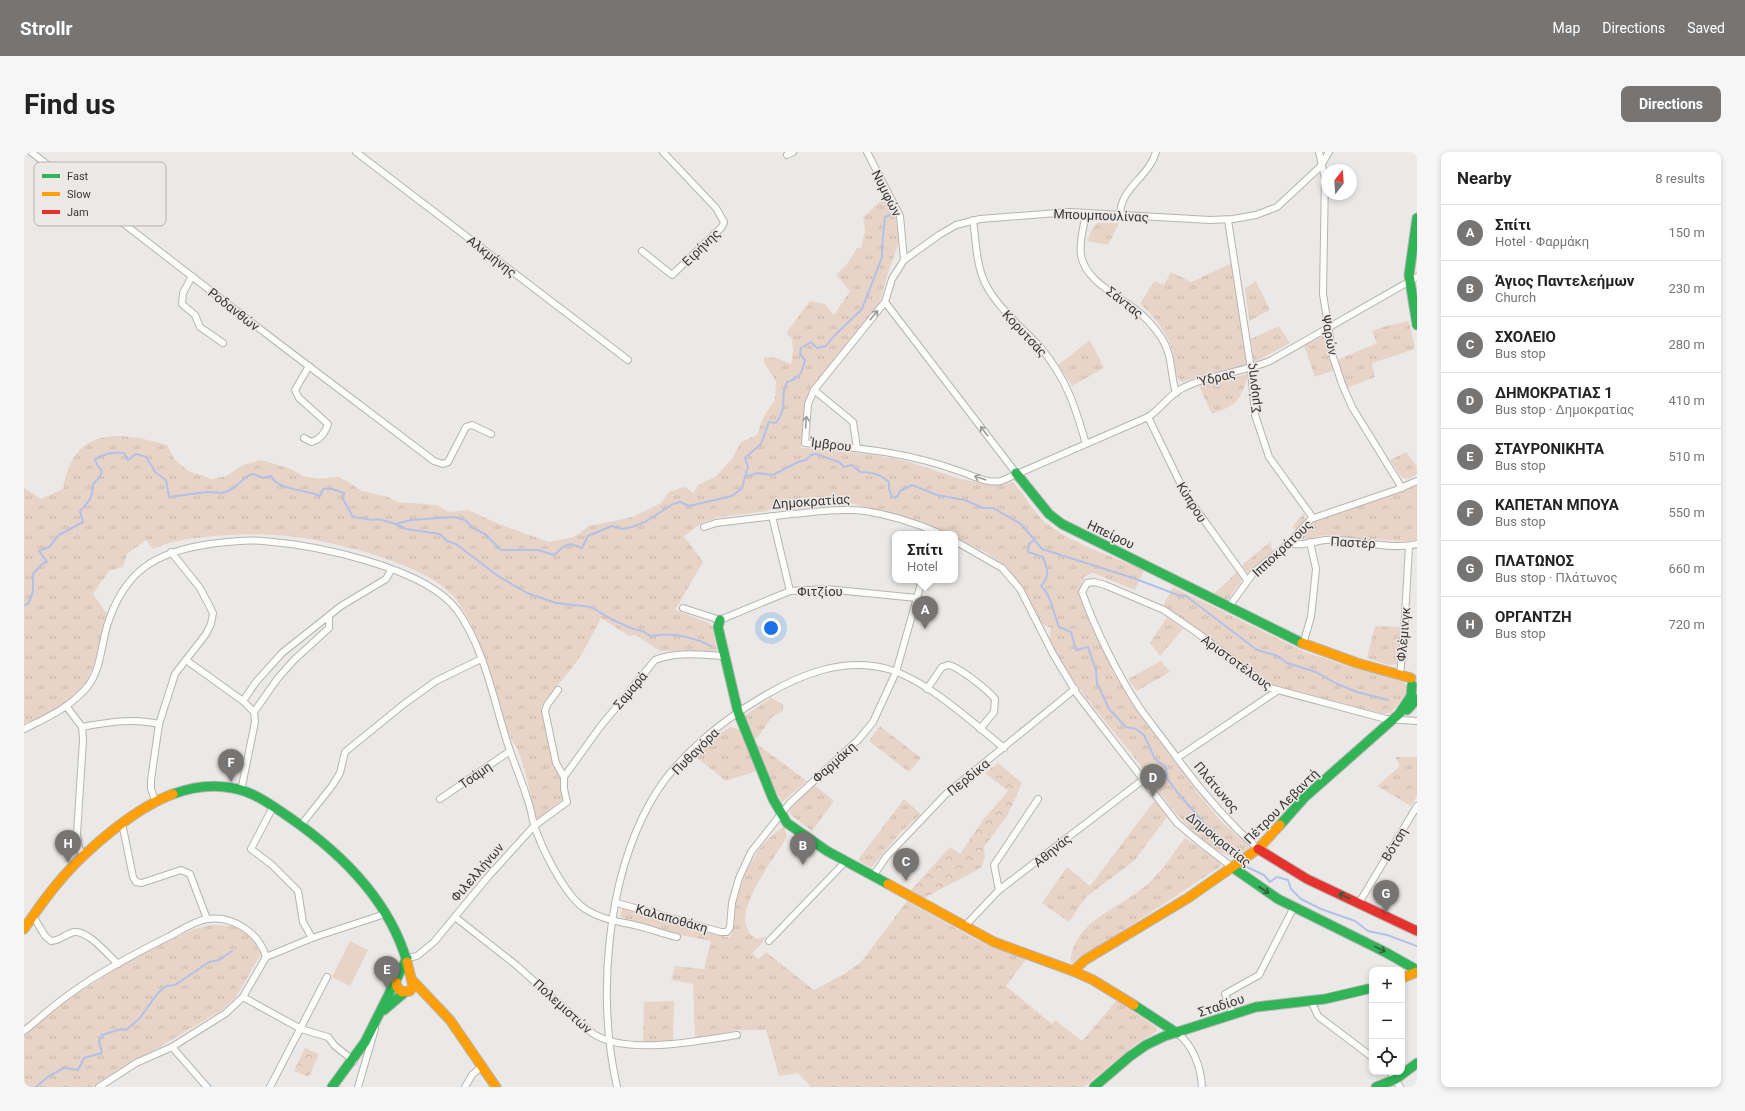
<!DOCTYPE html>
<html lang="en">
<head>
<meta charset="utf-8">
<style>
	:root { --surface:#fff; --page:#f6f6f6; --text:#222; --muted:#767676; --line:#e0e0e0; --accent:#777574 }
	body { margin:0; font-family:Roboto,sans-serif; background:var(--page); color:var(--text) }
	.controls { position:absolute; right:12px; bottom:12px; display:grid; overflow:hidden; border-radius:8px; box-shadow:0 2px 6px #0003 }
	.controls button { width:36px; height:36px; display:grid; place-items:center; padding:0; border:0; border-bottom:1px solid var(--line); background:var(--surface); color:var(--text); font:20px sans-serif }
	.compass { position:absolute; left:1297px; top:12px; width:36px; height:36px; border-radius:50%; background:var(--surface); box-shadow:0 2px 6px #0003; rotate:17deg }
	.you { position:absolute; left:747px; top:476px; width:14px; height:14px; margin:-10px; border:3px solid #fff; border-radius:50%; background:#1a73e8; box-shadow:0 0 0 6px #1a73e833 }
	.badge { display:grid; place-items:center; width:26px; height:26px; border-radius:50%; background:var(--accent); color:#fff; font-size:13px; font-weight:700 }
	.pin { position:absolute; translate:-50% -33px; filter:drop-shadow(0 1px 2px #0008) }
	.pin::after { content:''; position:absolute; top:21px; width:14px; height:12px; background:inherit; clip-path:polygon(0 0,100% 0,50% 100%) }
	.popup { position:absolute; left:868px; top:379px; width:66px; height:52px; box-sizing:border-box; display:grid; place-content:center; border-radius:8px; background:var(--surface); filter:drop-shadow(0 1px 3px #0005); font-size:13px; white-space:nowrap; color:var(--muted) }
	.popup b { font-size:15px; color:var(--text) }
	.popup::after { content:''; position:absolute; left:50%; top:100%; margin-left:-8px; border:8px solid transparent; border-top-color:var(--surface) }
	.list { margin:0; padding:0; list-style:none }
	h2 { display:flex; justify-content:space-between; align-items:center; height:52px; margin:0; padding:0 16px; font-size:17px }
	h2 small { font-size:13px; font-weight:400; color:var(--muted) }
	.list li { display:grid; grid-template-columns:26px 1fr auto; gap:12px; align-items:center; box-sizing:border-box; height:56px; padding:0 16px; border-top:1px solid var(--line) }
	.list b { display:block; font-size:15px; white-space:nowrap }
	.list p { margin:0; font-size:13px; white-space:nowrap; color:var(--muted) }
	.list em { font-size:13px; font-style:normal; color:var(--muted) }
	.icon { flex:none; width:22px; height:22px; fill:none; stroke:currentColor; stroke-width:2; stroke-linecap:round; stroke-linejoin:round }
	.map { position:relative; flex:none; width:1393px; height:935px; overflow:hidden; border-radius:8px }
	header { display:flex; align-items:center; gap:24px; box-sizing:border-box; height:56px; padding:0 20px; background:var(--accent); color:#fff }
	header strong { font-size:19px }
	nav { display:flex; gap:22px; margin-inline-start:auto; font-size:14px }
	.intro { display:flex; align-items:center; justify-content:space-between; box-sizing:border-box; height:96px; padding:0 24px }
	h1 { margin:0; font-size:28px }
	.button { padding:10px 18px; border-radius:8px; background:var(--accent); color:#fff; font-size:14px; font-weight:700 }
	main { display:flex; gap:24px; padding:0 24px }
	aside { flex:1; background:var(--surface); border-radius:8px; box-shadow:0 2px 6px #0003 }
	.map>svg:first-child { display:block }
</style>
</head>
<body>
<header>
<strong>Strollr</strong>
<nav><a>Map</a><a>Directions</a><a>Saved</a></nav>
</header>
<div class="intro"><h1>Find us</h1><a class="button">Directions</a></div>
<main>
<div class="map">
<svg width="1393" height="935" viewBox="0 0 1393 935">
	<defs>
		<pattern id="grass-tufts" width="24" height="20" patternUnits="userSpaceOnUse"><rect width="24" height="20" fill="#e8d4c6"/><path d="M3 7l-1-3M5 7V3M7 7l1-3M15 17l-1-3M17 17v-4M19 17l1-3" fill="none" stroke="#c8b7ab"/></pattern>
		<pattern id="forest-crowns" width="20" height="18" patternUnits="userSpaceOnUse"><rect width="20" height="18" fill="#e8d4c6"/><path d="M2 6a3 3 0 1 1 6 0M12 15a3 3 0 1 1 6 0" fill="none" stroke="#c8b7ab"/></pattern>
	</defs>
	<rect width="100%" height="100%" fill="#ebe9e7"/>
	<g fill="url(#grass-tufts)">
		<path d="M861,45L871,62L875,90L863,124L856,150L787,238L781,250L777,296C810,299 844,301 877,308C912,316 955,340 989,330C1001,343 1009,360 1022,371C1045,390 1092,406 1120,418L1111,438L1069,421L1061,424L1057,432L1055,439L1089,520L1116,563L1172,639L1196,668L1227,697L1207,705C1162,686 1136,638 1107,601C1077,564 1047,530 1025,488L1027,476L1016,471L995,430L981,413L961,400L931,385V382H925L891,368L837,354L809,345L775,346L743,359L696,365L679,370L660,384L679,410L651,458L685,471L688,474L693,499H636L611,483L605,484L577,466C570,479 563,494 555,506C543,524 528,538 517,555L529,610L538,631L539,647L513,668C507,647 503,622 495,601C492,594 487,587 484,580C468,537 461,489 434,450C419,429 392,418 368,409C308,387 246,377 182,385C163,387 146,389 129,397L122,388L103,402L99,415L85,419L69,442L83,462L79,473L73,504L63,529L37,556L0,572V336L17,347L39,337C49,275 93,278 143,293L151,308L164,319L188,327L202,324L219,313L237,308L267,317L279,324L294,327L313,325L323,329L338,339L364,345L374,350L413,353L425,360L444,358L475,372L525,390L550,385L565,374L609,365L637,351L645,340L660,335L670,341L674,333L691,325L708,307L717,290L733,283L740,264L751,248L752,229L740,211V205L753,206L767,212L769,198L768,186L762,181L786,149L801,152L810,163L826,139L812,123L823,112L833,96L837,97L841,78L839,65Z"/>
		<polygon points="1073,71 1095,71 1084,93 1063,89 1068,77"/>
		<path d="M1208,111L1223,214L1185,221L1158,230C1150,225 1151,209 1149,201C1144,181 1131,165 1116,152L1130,129L1140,133L1147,120L1167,130Z"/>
		<polygon points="1232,129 1246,158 1225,169 1221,136"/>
		<polygon points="1385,169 1391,197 1348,211 1351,225 1323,236 1313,208 1353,191 1348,179 1362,174"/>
		<polygon points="1255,174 1266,191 1230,211 1227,187"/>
		<polygon points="1301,183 1310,218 1291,225 1280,194"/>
		<polygon points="1066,188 1080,216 1048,234 1034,213"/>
		<path d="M1223,222L1224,224C1216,249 1213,253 1188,262L1175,234Z"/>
		<polygon points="1382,300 1393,314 1393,322 1385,327 1378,326 1366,308"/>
		<polygon points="1393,332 1393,388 1383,390 1302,383 1274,388 1273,386 1291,369 1369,342"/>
		<polygon points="1280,361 1281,367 1274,379 1268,375"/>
		<polygon points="1246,390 1249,399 1224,421 1218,413"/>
		<polygon points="1213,420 1218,428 1203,449 1190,442"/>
		<polygon points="1149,435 1281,500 1320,513 1379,529 1383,534 1383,541 1367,561 1359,562 1246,533 1164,471 1139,454"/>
		<polygon points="1143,465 1159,477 1136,504 1126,491"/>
		<polygon points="1351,474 1377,475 1374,512 1364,513 1343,506"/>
		<polygon points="1137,509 1146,520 1113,539 1104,527"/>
		<polygon points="747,546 759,552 759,559 747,566 734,585 730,587 720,564"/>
		<polygon points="856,574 897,606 885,620 845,589"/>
		<polygon points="707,575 716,578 733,619 702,629 671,604 698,580"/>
		<polygon points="733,592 783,629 758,650 749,634"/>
		<polygon points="1371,605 1393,605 1393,644 1387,654 1353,634 1376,614"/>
		<polygon points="791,633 810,649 788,679 768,664 765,659 777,645"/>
		<polygon points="880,647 897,662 875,682 847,716 834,708"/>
		<polygon points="1131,648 1143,665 1110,709 1062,745 1045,770 1018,751 1043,715 1066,734"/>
		<path d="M760,675L763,685C750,707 722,741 721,768C721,772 724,778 726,782L734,787L742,784L738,791L728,801L734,807L742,800L790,838L820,822L837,810L883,749L947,785L970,796L1003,806L982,834L1028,872L1031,868L1058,889L1093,848L1133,876V879L1112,892L1060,935H787L774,921L755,924L742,878H714L671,887L669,832L647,828L651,814L680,817L687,789L661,784L596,765L598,757L602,755L706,786C711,775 710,761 712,749C719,722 734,689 760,675Z"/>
		<path d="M1161,686L1195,709L1197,714L1076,794L1047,811C1047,768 1101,755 1127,729C1140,716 1150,700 1161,686Z"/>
		<path d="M187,773C218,774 222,775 237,802L212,845L198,858L68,935H0V881L34,854L86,821L99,811L170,777Z"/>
		<polygon points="650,849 649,890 619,890 620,850"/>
	</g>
	<g fill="url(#forest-crowns)">
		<polygon points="974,611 998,631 983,664 960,695 961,705 957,716 900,746 887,738 926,695 936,702 959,668 984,639 961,621"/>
		<polygon points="281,896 295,902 285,925 270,919"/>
	</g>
	<polygon fill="#e8d4c6" points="326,789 344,798 326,834 308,825"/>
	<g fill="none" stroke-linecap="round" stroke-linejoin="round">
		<g stroke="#b2c1e8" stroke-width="2">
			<path d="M721,325L724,315L721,306L737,292L745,270L752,271C765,254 755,245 763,230C776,226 778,221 781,208L776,202L777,196L787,190L793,196L802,194L810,184L838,157L858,105V95L861,65L869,61"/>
			<path d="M373,373L382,377L416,382L423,389L432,392L474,424L503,441L532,451L567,455L587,467L609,477L619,479L626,484C647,480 668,484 687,494"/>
			<path d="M1011,387L1005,392L1004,400L1019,405C1024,417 1026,425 1017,434C1028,444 1029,461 1035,475L1047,480L1052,498L1064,495L1072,518L1073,531L1085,557L1102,575L1112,577L1120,583L1131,607L1142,615L1143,626L1153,640L1179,670L1195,684L1209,701"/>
			<path d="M0,453L4,452L9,440V422L18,412L23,410L15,399L25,395L35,383L59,370L56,359C65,350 69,345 69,332L76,325L78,319L73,313L71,307C80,302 89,299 100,301L104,308L112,302L122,305L132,321L142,328L145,345L183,340L199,341L208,337L225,323L229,322L239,326L247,324C254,339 283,337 296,344L299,337H308L320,341L319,347L329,365L349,368L354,367L372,372L387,368L429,365L441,368L449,376L461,382L477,398H514L530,403L539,395L547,392L558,396L564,384L588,374L598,377L608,375L621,370L649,352L656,350L665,354L708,344L718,336L721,325L733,321L749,323L774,310L782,308L787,303L792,302L815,310L820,315L828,313L836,320C848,320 856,322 865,330V337L868,345H873L876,339L888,333L913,343L941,348L959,356H969L997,372L1018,397L1109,426L1154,443L1162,444L1233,498L1254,504L1263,511L1292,520L1311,531L1333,540L1364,548"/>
			<polyline points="1223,715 1240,723 1246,730 1253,725 1264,728 1267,737 1277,747 1297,757 1331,769 1344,779 1363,783 1393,794"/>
			<polyline points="12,935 25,924 40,916 54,918 60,906 78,901 75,889 78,883 97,877 102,878 116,866 133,842 142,834 151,833 185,810 195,808 208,799"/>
		</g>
		<g stroke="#b6b4b3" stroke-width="8">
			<g id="street">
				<polyline points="7,0 249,187 410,309 419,312 424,310 442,275 448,273 467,282"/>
				<polyline points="332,0 604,208"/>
				<polyline points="843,0 876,64 880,108"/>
				<polyline points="1295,0 1301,26 1299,142 1309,205 1318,232 1328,255 1378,336"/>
				<path d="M1305,0L1296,15L1253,55L1232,63L1209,67L1186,68L1046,60L956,67L932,73L915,83L880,108L868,127L861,150L790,238L784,252L781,291C836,296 882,300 935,319C948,323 963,332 977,329L1124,265C1137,257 1145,243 1157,237C1185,222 1217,221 1246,209L1393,125"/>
				<polyline points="763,3 769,0"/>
				<path d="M1062,61C1060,74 1055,89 1057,103C1061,129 1094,143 1112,158C1122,165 1130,175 1137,185C1149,203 1146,221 1152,241"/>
				<path d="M1096,63C1096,36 1125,25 1132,0"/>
				<path d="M949,68C952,88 952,112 961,131C974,157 998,175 1017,196C1043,228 1051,254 1062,292"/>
				<polyline points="1204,68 1227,217 1231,263 1245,305 1289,366"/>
				<polyline points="618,99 648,123 698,75 700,70 692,56 639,0"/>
				<polyline points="168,124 159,141 158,152 171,163 176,175 199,191"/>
				<polyline points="861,150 992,321"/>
				<polyline points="790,238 829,270 833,296"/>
				<polyline points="1124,265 1162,343 1223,428"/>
				<path d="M280,286L287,290C296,288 301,281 304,272L275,246L271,238L285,214"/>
				<polyline points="748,364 766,439"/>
				<path d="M680,375L692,371C717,368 742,365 768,362C792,360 817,356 841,359C868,363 892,371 917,382"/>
				<polyline points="931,389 978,416 996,437 1029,502 1053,542 1076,572 1153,671 1173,688 1208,715"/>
				<path d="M1265,391C1275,395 1291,389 1302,388C1330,386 1367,399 1393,392"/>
				<polyline points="659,456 696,468 766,439 802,437 893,446"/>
				<polyline points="1204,456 1230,420 1265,391 1287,367 1372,338 1393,329"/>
				<polyline points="1279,492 1287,465 1292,417 1286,390"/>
				<polyline points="162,508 219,549 230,560"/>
				<polyline points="1376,523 1380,482 1385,394"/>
				<path d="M903,537L918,515C919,515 924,513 924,513C934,514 965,539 971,547L970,560L956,577"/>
				<polyline points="219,549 232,530 258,501 317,454 362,427 367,418"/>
				<polyline points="43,555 58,575 59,588 53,682 55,696 59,703"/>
				<path d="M58,575C84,570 109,566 135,572"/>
				<path d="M0,577C24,565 47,555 64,534C77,517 77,494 83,474C100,419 131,400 186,392C203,390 222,387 239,389C291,393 401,415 433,458C462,499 470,552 486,599C492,616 499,632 504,649C507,657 508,665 510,673C518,697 538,737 556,753C571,766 592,769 610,773C625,776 638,782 653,785"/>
				<polyline points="1153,606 1253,539"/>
				<path d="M540,625L576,575L631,508C652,499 678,503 700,504"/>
				<polyline points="217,639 231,570 230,560 254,526 270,508 305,476 305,464"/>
				<polyline points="416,647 486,599"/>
				<polyline points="131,648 127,637 127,628 135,572 151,522 182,482 187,472 189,461 176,436 147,400"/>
				<polyline points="249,655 227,697 248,713 274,739 279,770 288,786"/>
				<polyline points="98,671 109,725 112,730 118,731 157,718 166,722 183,767"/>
				<polyline points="277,673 308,634 316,621 321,600 380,552 412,529 457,507"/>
				<path d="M1234,697C1204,670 1177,639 1153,606C1141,589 1127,572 1115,555C1094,523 1071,477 1058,440L1063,431L1070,430L1081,433L1140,458L1172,480L1246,536L1362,567L1393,569"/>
				<polyline points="849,724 862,705 922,642 1051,537"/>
				<polyline points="975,738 970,713 1014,647"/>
				<polyline points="593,751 697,780 703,780 706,775 708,751 715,726 727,700 765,652 835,587 849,570 872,520 898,428"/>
				<polyline points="1335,751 1393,654"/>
				<path d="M9,764L21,784L27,789C36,789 41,782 50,780C64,778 84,803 94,812"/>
				<path d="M431,765L492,813L568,881C602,904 674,889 713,883"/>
				<polyline points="941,774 975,738 1120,627"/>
				<polyline points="745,789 822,709"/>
				<polyline points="383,806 393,804 410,790 463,726 510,674 543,650 540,637 540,625 532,611 521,559 523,553 534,538"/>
				<polyline points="219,845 277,877 304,885 311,894 330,909"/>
				<polyline points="1287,849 1294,864 1348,905"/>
				<polyline points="1209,862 1201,842 1235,823 1270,755"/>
				<path d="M0,879C16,866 32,851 50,839C79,818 112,801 144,785C156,779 170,769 183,767C209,763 235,781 242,805"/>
				<path d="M1153,881C1169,893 1177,915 1178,935"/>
				<polyline points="148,895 183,935"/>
				<polyline points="1366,920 1376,935"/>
				<polyline points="75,935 112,911 148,895 202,861 219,845 242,805 288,786 361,762"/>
				<polyline points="246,935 303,825"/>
				<polyline points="334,935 351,877"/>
				<polyline points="441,935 448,923 458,914"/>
				<path d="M593,935C573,846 582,729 627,649C652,605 697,569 740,544C777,522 820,505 864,517C904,529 947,569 980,596"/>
			</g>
		</g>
		<g stroke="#b6b4b3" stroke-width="11">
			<g id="fast">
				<polyline points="1393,66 1385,123 1393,173"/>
				<polyline points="992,321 1025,362 1038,372 1278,491"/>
				<polyline points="696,468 694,475 714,560 749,647 763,671 803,699 864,732"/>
				<polyline points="1383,558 1393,547"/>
				<path d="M149,642C168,635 188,632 208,636C228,639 246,652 262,663C315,699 365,747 383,810"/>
				<polyline points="1256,673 1280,646 1375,562 1387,544 1388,533"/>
				<polyline points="1208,715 1254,747 1361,800 1393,818"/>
				<polyline points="1110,853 1153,881"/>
				<polyline points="360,858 381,840"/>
				<polyline points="308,935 341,890 383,806"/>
				<polyline points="1070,935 1105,905 1122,893 1141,884 1232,855 1301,847 1348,836"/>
				<polyline points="1352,935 1372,927 1393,911"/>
			</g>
		</g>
		<g stroke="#b6b4b3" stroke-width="11">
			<g id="slow">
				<polyline points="1278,491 1333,511 1387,526"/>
				<polyline points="864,732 970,790 1049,819 1069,828 1110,853"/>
				<path d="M0,777C28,735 49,710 89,678C107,664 127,650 149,642"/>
				<polyline points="1049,819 1061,808 1164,746 1234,697 1256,673"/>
				<polyline points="1378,826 1393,820"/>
				<polyline points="389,829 426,868 472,935"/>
				<polyline points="372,830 373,835 378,840 386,839 389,834 383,810"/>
			</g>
		</g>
		<g stroke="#b6b4b3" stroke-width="11">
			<polyline id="jam" points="1234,697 1283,727 1393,779"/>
		</g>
		<use href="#street" stroke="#fcfcfb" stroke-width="6"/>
		<use href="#fast" stroke="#30b455" stroke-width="9"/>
		<use href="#slow" stroke="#ff9f0a" stroke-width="9"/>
		<use href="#jam" stroke="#e5322d" stroke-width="9"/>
	</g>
	<defs><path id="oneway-shaft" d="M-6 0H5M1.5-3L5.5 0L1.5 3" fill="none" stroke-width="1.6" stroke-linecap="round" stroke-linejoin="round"/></defs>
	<g stroke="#9a9a98">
		<use href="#oneway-shaft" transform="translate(850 163) rotate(-51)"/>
		<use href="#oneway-shaft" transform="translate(782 270) rotate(-86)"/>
		<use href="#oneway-shaft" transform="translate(960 279) rotate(-128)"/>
		<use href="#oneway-shaft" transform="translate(956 326) rotate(-162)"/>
	</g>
	<g stroke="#365c3f">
		<use href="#oneway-shaft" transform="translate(1240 738) rotate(33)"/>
		<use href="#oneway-shaft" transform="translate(1320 744) rotate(-156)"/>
		<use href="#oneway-shaft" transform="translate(1356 797) rotate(26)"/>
	</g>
	<g text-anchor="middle" stroke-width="3" stroke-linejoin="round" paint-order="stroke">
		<g font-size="13" fill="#383736" stroke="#ece8e6">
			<text transform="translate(863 41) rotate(63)" y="5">Νυμφών</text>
			<text transform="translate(1077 63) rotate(2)" y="5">Μπουμπουλίνας</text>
			<text transform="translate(677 95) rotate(-44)" y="5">Ειρήνης</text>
			<text transform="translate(468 104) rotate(38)" y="5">Αλκμήνης</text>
			<text transform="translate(1101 150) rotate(38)" y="5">Σάντας</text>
			<text transform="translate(210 157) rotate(38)" y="5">Ροδανθών</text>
			<text transform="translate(1001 181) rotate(47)" y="5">Κορυτσάς</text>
			<text transform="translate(1306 183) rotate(79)" y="5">Ψαρών</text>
			<text transform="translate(1193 225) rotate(-14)" y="5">Ύδρας</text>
			<text transform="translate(1229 236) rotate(-97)" y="5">Σμύρνης</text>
			<text transform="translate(807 292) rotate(7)" y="5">Ίμβρου</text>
			<text transform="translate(787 349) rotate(-4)" y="5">Δημοκρατίας</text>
			<text transform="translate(1168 350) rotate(58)" y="5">Κύπρου</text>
			<text transform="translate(1087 382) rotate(25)" y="5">Ηπείρου</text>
			<text transform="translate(1329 390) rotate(3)" y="5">Παστέρ</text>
			<text transform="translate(1258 396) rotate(-43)" y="5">Ιπποκράτους</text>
			<text x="796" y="444">Φιτζίου</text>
			<text transform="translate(1379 482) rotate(-85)" y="5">Φλέμινγκ</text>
			<text transform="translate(1213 510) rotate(36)" y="5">Αριστοτέλους</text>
			<text transform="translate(606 538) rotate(-50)" y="5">Σαμαρά</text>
			<text transform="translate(671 599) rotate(-45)" y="5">Πυθαγόρα</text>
			<text transform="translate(810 610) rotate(-42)" y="5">Φαρμάκη</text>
			<text transform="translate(451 623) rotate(-35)" y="5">Τσάμη</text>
			<text transform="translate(944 625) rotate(-39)" y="5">Περδίκα</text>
			<text transform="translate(1193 635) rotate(50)" y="5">Πλάτωνος</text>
			<text transform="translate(1257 654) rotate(-45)" y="5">Πέτρου Λεβαντή</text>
			<text transform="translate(1195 687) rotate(39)" y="5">Δημοκρατίας</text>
			<text transform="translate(1370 692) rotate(-59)" y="5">Βότση</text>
			<text transform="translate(1028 698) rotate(-39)" y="5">Αθηνάς</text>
			<text transform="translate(453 720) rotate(-49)" y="5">Φιλελλήνων</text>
			<text transform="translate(648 766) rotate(16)" y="5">Καλαποθάκη</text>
			<text transform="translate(1197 853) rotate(-18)" y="5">Σταδίου</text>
			<text transform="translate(539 854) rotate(42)" y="5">Πολεμιστών</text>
		</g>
	</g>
	<rect x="10" y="10" width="132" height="64" rx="6" fill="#ece8e6" stroke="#b6b3b1" stroke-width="1"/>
	<rect x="18" y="22" width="18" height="4" fill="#30b455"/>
	<rect x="18" y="40" width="18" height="4" fill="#ff9f0a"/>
	<rect x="18" y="58" width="18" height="4" fill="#e5322d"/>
	<g font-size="11" fill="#383736">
		<text x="43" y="28">Fast</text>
		<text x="43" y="46">Slow</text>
		<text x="43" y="64">Jam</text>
	</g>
</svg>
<div class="controls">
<button>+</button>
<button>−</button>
<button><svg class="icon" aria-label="locate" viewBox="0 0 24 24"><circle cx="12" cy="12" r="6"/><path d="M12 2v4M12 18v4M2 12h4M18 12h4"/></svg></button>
</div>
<svg class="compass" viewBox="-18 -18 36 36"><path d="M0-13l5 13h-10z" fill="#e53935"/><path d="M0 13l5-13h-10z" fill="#767676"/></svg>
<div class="you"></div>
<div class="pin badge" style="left:901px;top:477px">A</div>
<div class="popup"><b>Σπίτι</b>Hotel</div>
<div class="pin badge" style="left:779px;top:713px">B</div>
<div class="pin badge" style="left:882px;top:729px">C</div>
<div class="pin badge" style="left:1129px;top:645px">D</div>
<div class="pin badge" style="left:363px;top:837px">E</div>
<div class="pin badge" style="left:207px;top:630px">F</div>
<div class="pin badge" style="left:1362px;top:761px">G</div>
<div class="pin badge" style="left:44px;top:711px">H</div>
</div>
<aside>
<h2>Nearby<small>8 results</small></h2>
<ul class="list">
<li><span class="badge">A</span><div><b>Σπίτι</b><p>Hotel · Φαρμάκη</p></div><em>150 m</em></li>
<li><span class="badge">B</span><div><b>Άγιος Παντελεήμων</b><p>Church</p></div><em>230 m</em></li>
<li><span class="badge">C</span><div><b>ΣΧΟΛΕΙΟ</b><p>Bus stop</p></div><em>280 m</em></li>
<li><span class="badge">D</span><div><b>ΔΗΜΟΚΡΑΤΙΑΣ 1</b><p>Bus stop · Δημοκρατίας</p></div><em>410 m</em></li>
<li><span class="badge">E</span><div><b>ΣΤΑΥΡΟΝΙΚΗΤΑ</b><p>Bus stop</p></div><em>510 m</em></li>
<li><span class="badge">F</span><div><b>ΚΑΠΕΤΑΝ ΜΠΟΥΑ</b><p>Bus stop</p></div><em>550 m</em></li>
<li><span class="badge">G</span><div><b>ΠΛΑΤΩΝΟΣ</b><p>Bus stop · Πλάτωνος</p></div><em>660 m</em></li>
<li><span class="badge">H</span><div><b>ΟΡΓΑΝΤΖΗ</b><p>Bus stop</p></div><em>720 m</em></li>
</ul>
</aside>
</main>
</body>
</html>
